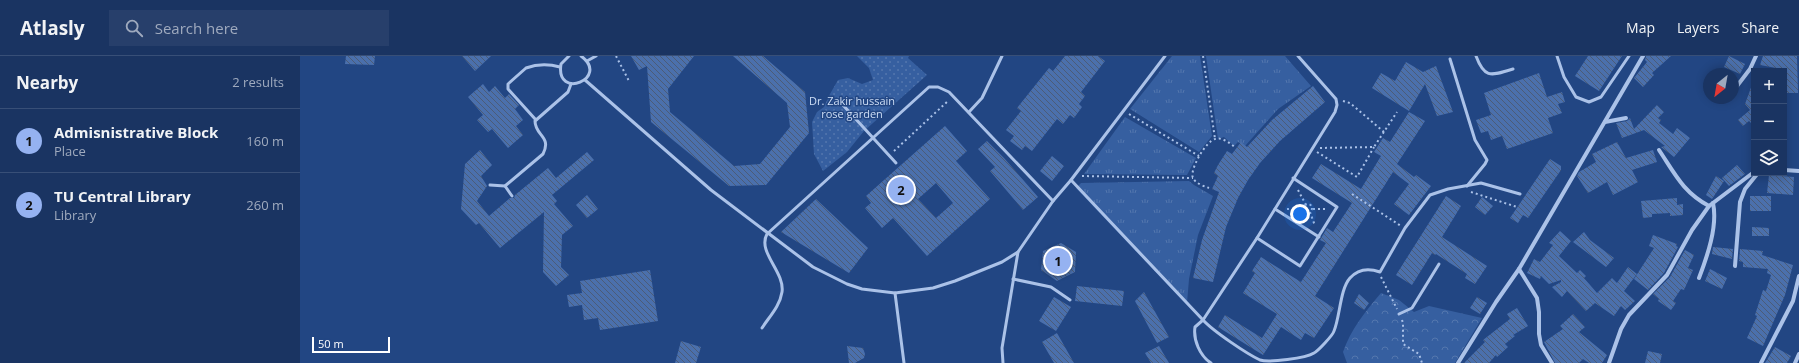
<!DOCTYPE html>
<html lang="en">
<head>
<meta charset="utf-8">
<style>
	:root { --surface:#1a3462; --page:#273f6b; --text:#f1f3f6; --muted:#9faabe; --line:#384f77; --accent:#95b2f1 }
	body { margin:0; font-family:"Open Sans",sans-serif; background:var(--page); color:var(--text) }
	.controls { position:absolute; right:12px; top:12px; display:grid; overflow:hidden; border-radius:0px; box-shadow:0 2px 10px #0003 }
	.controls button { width:36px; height:36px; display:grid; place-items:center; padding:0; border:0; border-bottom:1px solid var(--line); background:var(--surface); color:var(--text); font:20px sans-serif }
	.compass { position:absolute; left:1403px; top:12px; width:36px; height:36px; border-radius:50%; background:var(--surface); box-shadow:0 2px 10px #0003; rotate:211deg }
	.scale { position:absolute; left:12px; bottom:10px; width:78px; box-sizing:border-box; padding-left:4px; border:2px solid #fff; border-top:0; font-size:11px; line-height:14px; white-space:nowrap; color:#fff; -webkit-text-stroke:3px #224683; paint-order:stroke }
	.you { position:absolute; left:1000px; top:158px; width:14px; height:14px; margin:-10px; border:3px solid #fff; border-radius:50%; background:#1a73e8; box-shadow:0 0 0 6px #1a73e833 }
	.badge { display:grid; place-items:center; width:26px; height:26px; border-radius:50%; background:var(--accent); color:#111; font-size:13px; font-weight:700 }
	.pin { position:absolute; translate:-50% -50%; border:2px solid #fff; box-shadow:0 1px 4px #0006 }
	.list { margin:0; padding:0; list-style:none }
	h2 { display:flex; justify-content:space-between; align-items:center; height:52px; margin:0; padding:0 16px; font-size:17px }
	h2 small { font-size:13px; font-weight:400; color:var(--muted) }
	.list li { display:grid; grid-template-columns:26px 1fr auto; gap:12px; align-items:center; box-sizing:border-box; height:64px; padding:0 16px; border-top:1px solid var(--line) }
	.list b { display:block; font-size:15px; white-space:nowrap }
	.list p { margin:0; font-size:13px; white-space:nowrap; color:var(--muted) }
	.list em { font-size:13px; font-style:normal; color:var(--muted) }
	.icon { flex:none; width:22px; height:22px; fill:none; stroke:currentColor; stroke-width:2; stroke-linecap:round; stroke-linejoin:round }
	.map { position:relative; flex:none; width:1499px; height:307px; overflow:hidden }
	header { display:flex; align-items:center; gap:24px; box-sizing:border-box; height:56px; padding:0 20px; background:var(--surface); border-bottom:1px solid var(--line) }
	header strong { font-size:19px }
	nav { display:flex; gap:22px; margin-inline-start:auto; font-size:14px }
	.search { width:280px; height:36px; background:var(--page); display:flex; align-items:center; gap:10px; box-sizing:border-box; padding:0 14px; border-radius:0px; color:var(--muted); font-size:15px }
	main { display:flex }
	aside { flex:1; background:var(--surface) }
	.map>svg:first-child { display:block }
</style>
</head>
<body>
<header>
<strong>Atlasly</strong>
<div class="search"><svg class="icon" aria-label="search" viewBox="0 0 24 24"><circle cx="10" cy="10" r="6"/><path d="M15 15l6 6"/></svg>Search here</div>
<nav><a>Map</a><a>Layers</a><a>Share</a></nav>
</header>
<main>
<aside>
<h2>Nearby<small>2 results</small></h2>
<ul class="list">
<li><span class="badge">1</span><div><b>Admisnistrative Block</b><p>Place</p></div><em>160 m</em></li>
<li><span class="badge">2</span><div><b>TU Central Library</b><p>Library</p></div><em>260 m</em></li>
</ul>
</aside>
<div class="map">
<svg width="1499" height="307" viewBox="0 0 1499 307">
	<defs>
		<pattern id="grass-tufts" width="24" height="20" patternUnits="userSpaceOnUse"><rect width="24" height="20" fill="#365fa0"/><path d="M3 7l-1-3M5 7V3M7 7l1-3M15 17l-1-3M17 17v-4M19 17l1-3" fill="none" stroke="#5477ae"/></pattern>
		<pattern id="forest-crowns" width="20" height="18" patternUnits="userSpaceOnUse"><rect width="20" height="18" fill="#365fa0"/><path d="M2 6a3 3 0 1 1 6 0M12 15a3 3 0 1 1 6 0" fill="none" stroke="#5477ae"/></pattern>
		<pattern id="garden-dots" width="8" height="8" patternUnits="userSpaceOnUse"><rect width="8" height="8" fill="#365fa0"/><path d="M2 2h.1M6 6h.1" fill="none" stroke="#5477ae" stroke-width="1.8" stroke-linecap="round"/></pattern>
		<pattern id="building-back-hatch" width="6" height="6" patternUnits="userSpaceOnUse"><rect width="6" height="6" fill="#4b70ac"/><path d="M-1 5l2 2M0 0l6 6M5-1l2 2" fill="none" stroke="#4c5c77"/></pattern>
	</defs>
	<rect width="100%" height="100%" fill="#224683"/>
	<g fill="url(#grass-tufts)">
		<polygon points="872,0 900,0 912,80 899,96 830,53"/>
		<polygon points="906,0 985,0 1011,30 978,53 945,90 938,86 934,90 924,81 918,83"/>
		<polygon points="825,61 896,102 887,119 784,118"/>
		<polygon points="889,125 894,129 913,140 898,179 889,223 887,247 883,245 776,132 781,127"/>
	</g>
	<path fill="url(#forest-crowns)" d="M1081,237L1099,244L1114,256L1129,250L1182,262L1155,307H1047L1043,296C1051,273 1065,256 1081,237Z"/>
	<polygon fill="url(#garden-dots)" points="557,0 609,0 608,2 627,19 564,75 547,96 523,115 514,98 512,66 517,56 524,51 530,38 538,24 548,22 562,28 573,24 569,12"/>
	<g fill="url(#building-back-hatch)" fill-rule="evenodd">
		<polygon points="46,0 75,0 74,9 45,8"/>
		<polygon points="162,0 191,0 175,15"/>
		<polygon points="331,0 394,0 368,33 370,56 434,110 460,108 490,71 487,47 433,0 463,0 505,36 509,77 466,129 429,130 351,66 347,10 339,14"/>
		<polygon points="765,0 798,0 805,5 781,36 785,40 779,48 782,51 774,62 770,59 763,68 757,63 732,95 725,90 722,94 710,85 714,80 706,74 721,55 717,52 749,12 753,15"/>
		<polygon points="1288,0 1322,0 1299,35 1275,20"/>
		<polygon points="1346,0 1371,0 1352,17 1354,19 1343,31 1334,22 1347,6 1345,4"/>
		<polygon points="1429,0 1445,8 1440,18 1424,11"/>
		<polygon points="1463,0 1497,0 1498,37 1486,37 1486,14 1460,9"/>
		<polygon points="1106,6 1123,16 1136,10 1153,56 1137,60 1125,28 1109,55 1072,32 1081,17 1095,25"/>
		<polygon points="1239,17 1247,41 1262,36 1265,46 1258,48 1262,57 1248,62 1253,77 1207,93 1202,80 1191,84 1188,75 1181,77 1176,64 1191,59 1184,37"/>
		<polygon points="1453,26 1454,70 1449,65 1443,70 1438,64 1450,54 1445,48"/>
		<polygon points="183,28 189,36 195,30 205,42 209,38 219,49 215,53 223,64 216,70 223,79 208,92 192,73 188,76 177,64 183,59 168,41"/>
		<polygon points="1013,30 1025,46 980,85 960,107 948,124 938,142 926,171 913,226 893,222 902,184 919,136 912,133 918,120 914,117 918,109 927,95 932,98 941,86 947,91 972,64"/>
		<polygon points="1357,49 1364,56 1358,62 1361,64 1359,67 1373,78 1377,72 1390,82 1374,101 1361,91 1365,90 1344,74 1322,82 1316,67 1327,65 1330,62 1334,73"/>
		<polygon points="1109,56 1125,65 1097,108 1114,121 1116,119 1131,130 1109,159 1094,148 1109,128 1093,116 1015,240 1034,252 1014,282 1005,277 1001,284 981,271 963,299 918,271 925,259 962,282 977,258 943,237 955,217 952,215 961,201 1001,226 1026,187 1020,184 1027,172 1033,176 1052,147 1012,122 1021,108 1061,133 1081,100 1074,96 1083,82 1090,86"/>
		<path d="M645,70L667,95L656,105L690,143L627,200L593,162L582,172L565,152L571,147L566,140ZM636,127L653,147L636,162L618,143Z"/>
		<polygon points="687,85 704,102 738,141 723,154 690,115 695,111 678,93"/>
		<polygon points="1317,86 1326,102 1353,94 1357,106 1332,114 1338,126 1313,139 1307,126 1288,137 1277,120 1279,116 1296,106 1292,98"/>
		<polygon points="180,94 192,109 181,120 187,130 177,145 189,160 210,142 214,142 215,139 248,112 256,122 287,96 294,104 252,139 257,145 254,148 273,170 262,179 261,211 269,219 256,230 243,216 244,156 200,192 179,167 176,169 161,153 165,108"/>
		<polygon points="752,100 764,110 752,125 740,115"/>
		<polygon points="1250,103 1261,110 1261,114 1228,162 1223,159 1218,167 1210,162"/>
		<polygon points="1437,109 1445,118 1429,130 1422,122"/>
		<polygon points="1469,119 1494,121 1493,139 1467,137"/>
		<polygon points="1416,120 1424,125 1412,143 1406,139"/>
		<polygon points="287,139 298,153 287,162 276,149"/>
		<polygon points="1146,140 1161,150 1142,181 1187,210 1175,228 1165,222 1167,218 1136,198 1135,199 1132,197 1112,229 1096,219"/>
		<rect x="1450" y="140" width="21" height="15"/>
		<polygon points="1182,141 1193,150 1185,159 1175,151"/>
		<polygon points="1377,142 1377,149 1383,148 1383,159 1370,160 1370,157 1352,158 1352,161 1343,162 1341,145"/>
		<polygon points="516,143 568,192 549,217 481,176"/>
		<polygon points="1452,171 1469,172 1469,180 1452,180"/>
		<polygon points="1260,175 1271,185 1259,200 1277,217 1280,214 1286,220 1284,222 1297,237 1312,222 1317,227 1328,211 1337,218 1324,235 1335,245 1325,254 1321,250 1314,260 1295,247 1286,255 1267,235 1262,241 1252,231 1261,226 1261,224 1249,228 1241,220 1240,223 1227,217 1234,203 1240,206 1253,189 1249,187"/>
		<polygon points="1284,176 1290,184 1314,202 1306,211 1273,186"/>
		<polygon points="1353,179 1377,188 1376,190 1378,191 1364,217 1348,234 1334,223 1354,192 1349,190"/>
		<polygon points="761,187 776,196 775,216 757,225 741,214 743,195"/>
		<polygon points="1413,191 1433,193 1432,203 1412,198"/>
		<polygon points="1440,193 1463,195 1462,199 1493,209 1485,239 1463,290 1447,282 1457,260 1455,259 1463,234 1466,235 1471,219 1467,217 1468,213 1443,211 1443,206 1439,205"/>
		<polygon points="1385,194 1394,199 1388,212 1393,214 1384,234 1381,233 1373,245 1376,247 1371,254 1358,245 1359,243 1353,238 1370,221"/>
		<polygon points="1410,213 1427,222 1422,233 1405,225"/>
		<polygon points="350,214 358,265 300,274 298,262 284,264 282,249 269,251 267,239 282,237 280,225"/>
		<polygon points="777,230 824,235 822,250 775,245"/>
		<polygon points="844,236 869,281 857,287 835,245"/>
		<polygon points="1059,238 1069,247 1064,254 1054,247"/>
		<polygon points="754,241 771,251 756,275 739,265"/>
		<polygon points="1177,241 1187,247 1180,258 1170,252"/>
		<polygon points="1217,252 1228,270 1213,279 1215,280 1205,288 1208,291 1197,301 1196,299 1189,307 1164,307 1185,286 1183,284 1210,263 1207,258"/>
		<polygon points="1273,258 1285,271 1279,276 1307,299 1302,307 1289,307 1283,303 1279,307 1255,307 1244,286 1263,273 1260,270"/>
		<polygon points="757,277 774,307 754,307 742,286"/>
		<polygon points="381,285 401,291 396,307 375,307"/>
		<polygon points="547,290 563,292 565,298 564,302 555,307 549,307"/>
		<polygon points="859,290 869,307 851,307 845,297"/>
		<polygon points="1475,291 1491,300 1487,307 1465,307"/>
		<polygon points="1348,295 1362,298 1360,307 1345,307"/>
	</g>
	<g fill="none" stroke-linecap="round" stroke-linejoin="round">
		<g stroke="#abc2e8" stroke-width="2" stroke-dasharray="2 3" stroke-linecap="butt">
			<polyline points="316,0 329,25"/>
			<polyline points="903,0 915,83"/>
			<polyline points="1043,45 1050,47 1084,76"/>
			<polyline points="829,58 899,100"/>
			<polyline points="1020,92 1074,91 1097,56"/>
			<polyline points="594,95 648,45"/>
			<polyline points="1017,96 1057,121 1074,91"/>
			<polyline points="782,120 893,122"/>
			<path d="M909,132C904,130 896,128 893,122C889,114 906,85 915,83C923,81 929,87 935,91"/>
			<polyline points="998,134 1006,149"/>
			<polyline points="1171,136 1217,151"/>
			<polyline points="1052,138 1101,170"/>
			<circle cx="1008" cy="152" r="4"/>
			<polyline points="987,153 1004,152"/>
			<polyline points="1013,153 1027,153"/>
			<polyline points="1010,156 1015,170"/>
			<polyline points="1081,221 1097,253"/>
			<polyline points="1102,264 1103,267 1103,288 1119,298 1122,307"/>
		</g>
		<g stroke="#abc2e8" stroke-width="3">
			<path d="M269,0L261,8C255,45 311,22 281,0"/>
			<path d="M1176,0C1185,24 1192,19 1213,13"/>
			<polyline points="1257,0 1264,21 1276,41 1289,46 1301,41 1329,0"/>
			<polyline points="1150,3 1175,84 1187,104 1185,108 1167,130"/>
			<polyline points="287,5 296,0"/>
			<polyline points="285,24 411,134 513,211 547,228 562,233 595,237 633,232 655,225 702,206 718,196 753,145 771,124 865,0"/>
			<polyline points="542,48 596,107"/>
			<polyline points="669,56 682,42 702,0"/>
			<path d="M236,64L208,33V28L226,12C237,8 249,8 260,11"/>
			<polyline points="771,124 903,264 957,182 1035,56 1037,49 1036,43 998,0"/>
			<polyline points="190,129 205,130"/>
			<path d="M212,140L205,130L243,98C252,80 235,80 235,65L268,36L271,28"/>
			<polyline points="975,153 1019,181"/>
			<polyline points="957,182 1000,210 1037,151 993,122"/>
			<polyline points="713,223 751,231 770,244"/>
			<polyline points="595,237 604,307"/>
			<polyline points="1099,258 1112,252 1139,208"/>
			<path d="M462,272C469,261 480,250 482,236C485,216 457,196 467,178L629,31H638L649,36L753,145"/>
			<polyline points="703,307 702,292 718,196"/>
			<path d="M911,307C900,300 893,284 895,271L903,264C913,275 947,298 960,304C969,307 1006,302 1014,297C1018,295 1033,279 1034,275C1040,261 1040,233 1050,222C1058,213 1069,212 1080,216L1105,172L1130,139L1148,133L1181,127L1220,138"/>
		</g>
		<g stroke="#abc2e8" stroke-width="4">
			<polyline points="1437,30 1450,13 1456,0"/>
			<polyline points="1305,66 1326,62"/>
			<path d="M1359,94C1375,118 1383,136 1409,150"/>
			<polyline points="1484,114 1499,115"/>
			<polyline points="1435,210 1440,146 1445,133 1458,117"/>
			<polyline points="1219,213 1237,242 1239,256 1239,278 1241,289 1252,307"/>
			<path d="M1399,222C1407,201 1418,170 1413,147"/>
			<polyline points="1158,307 1196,246 1219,213 1343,0"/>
			<polyline points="1309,307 1321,273 1329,259 1367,219 1392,174 1409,150 1454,116"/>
			<polyline points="1461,307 1493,245 1499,220"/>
			<polyline points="1495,307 1499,298"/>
		</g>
	</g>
	<g text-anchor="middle" stroke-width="3" stroke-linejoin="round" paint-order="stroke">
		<g font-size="11" fill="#cedef6" stroke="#224683">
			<text x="552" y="49">Dr. Zakir hussain<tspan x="552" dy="13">rose garden</tspan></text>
		</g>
	</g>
</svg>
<div class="controls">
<button>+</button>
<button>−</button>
<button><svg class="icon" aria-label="layers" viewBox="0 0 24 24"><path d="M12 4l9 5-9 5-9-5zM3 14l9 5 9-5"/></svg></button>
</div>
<svg class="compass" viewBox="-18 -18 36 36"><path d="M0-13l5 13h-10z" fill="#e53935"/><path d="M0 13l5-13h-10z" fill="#9faabe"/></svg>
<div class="scale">50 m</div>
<div class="you"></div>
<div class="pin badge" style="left:758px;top:205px">1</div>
<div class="pin badge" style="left:601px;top:134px">2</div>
</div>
</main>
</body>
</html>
